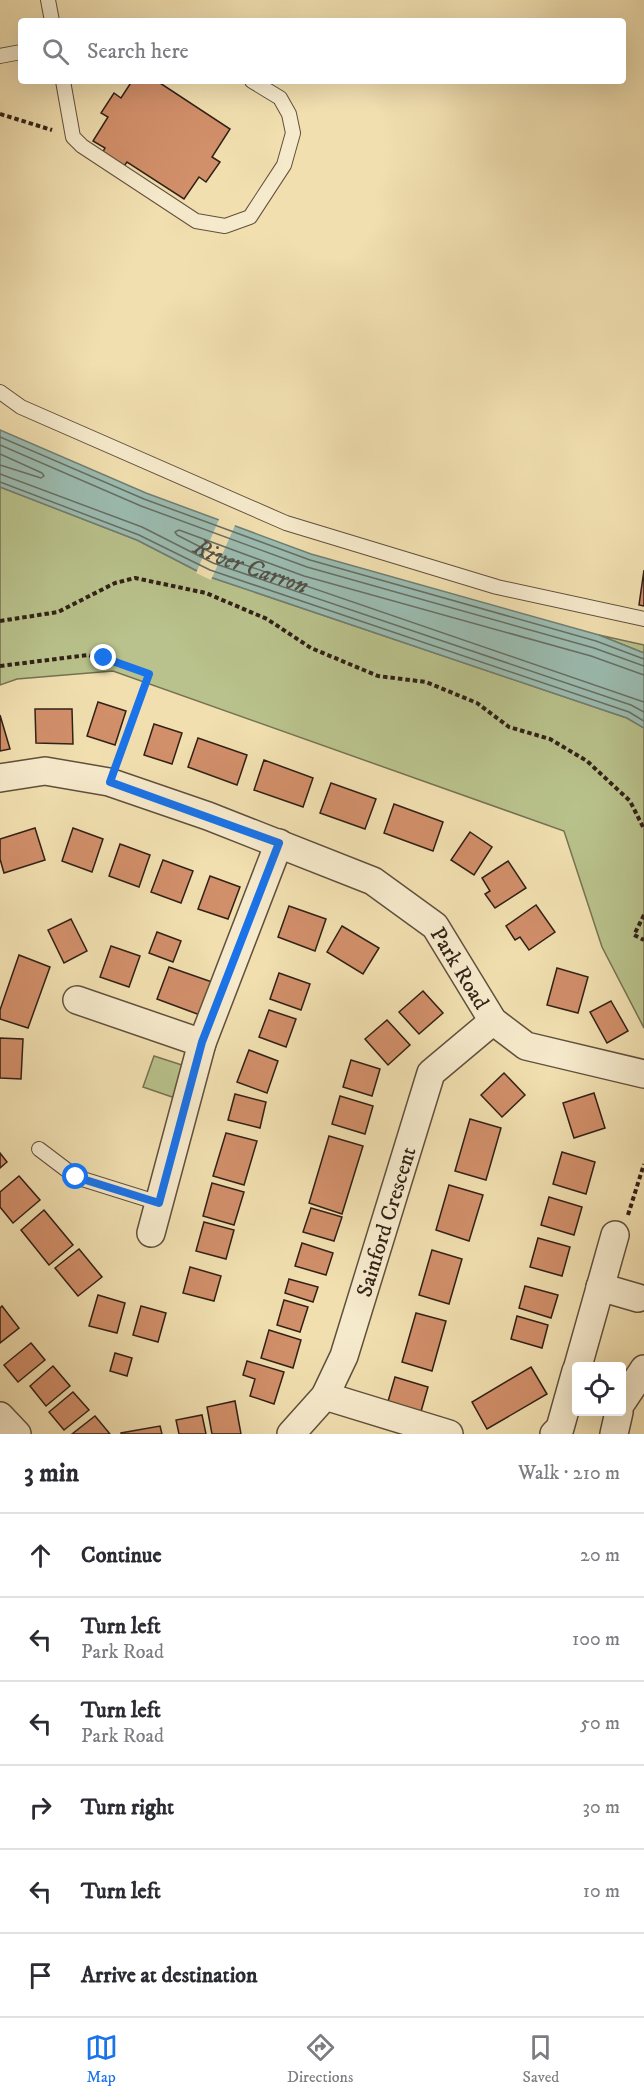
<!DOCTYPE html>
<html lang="en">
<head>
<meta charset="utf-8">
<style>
	:root { --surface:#fff; --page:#f2f2f3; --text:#2b2b33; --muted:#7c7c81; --line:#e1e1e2; --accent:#1a73e8 }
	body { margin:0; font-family:"IM FELL DW Pica",serif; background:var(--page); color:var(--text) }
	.controls { position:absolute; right:18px; bottom:18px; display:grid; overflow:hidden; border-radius:6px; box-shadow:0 6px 24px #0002 }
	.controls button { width:54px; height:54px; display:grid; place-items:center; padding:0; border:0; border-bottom:2px solid var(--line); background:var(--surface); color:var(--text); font:30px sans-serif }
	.stop { position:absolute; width:18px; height:18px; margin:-14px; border:4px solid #1a73e8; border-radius:50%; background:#fff }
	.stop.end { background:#1a73e8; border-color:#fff; box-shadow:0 2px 6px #0008 }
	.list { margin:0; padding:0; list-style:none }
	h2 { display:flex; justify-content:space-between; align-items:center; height:78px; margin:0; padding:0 24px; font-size:26px }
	h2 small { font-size:20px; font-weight:400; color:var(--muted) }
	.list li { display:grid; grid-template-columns:39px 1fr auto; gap:18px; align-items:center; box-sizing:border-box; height:84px; padding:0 24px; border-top:2px solid var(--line) }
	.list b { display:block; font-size:22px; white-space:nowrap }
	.list p { margin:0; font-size:20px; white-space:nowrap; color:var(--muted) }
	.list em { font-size:20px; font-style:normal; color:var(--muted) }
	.icon { flex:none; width:33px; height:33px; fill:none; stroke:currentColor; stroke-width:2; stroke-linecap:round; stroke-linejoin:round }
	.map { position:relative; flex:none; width:644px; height:1434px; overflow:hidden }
	.search { position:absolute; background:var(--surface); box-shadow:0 6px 24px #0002; left:18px; right:18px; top:18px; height:66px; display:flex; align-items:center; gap:15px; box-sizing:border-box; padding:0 21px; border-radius:6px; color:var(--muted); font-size:22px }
	.sheet { height:582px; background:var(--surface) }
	nav { display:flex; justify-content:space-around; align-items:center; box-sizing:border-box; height:84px; border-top:2px solid var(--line); background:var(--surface); font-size:16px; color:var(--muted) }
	nav a { display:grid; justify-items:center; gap:3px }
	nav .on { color:var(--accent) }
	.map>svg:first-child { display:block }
</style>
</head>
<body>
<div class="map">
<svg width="644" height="1434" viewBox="0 0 644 1434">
	<rect width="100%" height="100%" fill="#f1dfb0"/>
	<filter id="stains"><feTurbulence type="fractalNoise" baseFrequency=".00333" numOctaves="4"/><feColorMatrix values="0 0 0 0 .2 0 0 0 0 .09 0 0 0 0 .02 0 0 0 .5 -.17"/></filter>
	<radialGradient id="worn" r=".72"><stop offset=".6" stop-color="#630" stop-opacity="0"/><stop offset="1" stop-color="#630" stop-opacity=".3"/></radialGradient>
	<g fill="#b9c28c" stroke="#757252" stroke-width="1.5">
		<polygon points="0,487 137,540 207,576 627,718 644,728 644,1028 602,947 564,831 113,671 17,679 0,685"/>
		<polygon points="599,635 644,645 644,653"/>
		<polygon points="154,1056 185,1066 175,1098 143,1087"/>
	</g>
	<polygon fill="#9bbcb1" stroke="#717e73" stroke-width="1.5" points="0,430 146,493 311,554 599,635 644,653 644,728 627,718 207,576 137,540 0,487"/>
	<polygon fill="#f1dfb0" points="220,517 236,523 211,580 196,573"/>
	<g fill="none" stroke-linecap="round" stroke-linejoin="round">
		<g stroke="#666e64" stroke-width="1.5">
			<polyline points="0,437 144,499 310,560 596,641 644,659"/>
			<polyline points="0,445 141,506 307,567 594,648 644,666"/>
			<polyline points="0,454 42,473 44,476 41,478 0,465"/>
			<polyline points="0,474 142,527 213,563 631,705 644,712"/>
			<polyline points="0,482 139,535 210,570 629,712 644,721"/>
			<path id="s1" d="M644,675L591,656L304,576L179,530L175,532L177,535L216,555L644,702"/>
		</g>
	</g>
	<g fill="#d18f6a" stroke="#312117" stroke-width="1.5">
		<polygon points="132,81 157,81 230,129 212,157 220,162 206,182 199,177 184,199 127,162 122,169 101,155 105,148 93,141 108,117 101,113 114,93 121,98"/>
		<polygon points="644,570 644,606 639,605"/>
		<polygon points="98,702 126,711 115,745 87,736"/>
		<polygon points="35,709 72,709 73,744 36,743"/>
		<polygon points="0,715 10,749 0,751"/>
		<polygon points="154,724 182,733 172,764 144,755"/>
		<polygon points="198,738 247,755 237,785 188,767"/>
		<polygon points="264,760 313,778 303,807 254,790"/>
		<polygon points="331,783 376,799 365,829 320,813"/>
		<polygon points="394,804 443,822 433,851 384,833"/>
		<polygon points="35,828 45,860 4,873 0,859 0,839"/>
		<polygon points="73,828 103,839 92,872 62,861"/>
		<polygon points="470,832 492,847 474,875 451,860"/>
		<polygon points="120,844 150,855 139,887 109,876"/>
		<polygon points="163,860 193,871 181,903 151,892"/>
		<polygon points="508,861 526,888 495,908 485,894 490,891 482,878"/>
		<polygon points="210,876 240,887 228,919 198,909"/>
		<polygon points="536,905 555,932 529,950 520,937 515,940 506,926"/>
		<polygon points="289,906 326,919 315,951 278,937"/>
		<polygon points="71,919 87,951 64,963 48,930"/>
		<polygon points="342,926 379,948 363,974 327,952"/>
		<polygon points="157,932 181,941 173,962 149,953"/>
		<polygon points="111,946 140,956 129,987 100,977"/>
		<polygon points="19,955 50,967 28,1028 0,1019 0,1010"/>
		<polygon points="169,967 212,982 200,1015 157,999"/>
		<polygon points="557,968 588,977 578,1013 547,1005"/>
		<polygon points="279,973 310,984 301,1010 270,999"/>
		<polygon points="423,991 443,1013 419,1034 399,1012"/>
		<polygon points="611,1001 628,1031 607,1043 590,1012"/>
		<polygon points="269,1010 296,1019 286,1047 259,1037"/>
		<polygon points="387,1020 410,1045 388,1065 365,1039"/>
		<polygon points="0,1038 23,1039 21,1079 0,1078"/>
		<polygon points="249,1050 278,1061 267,1093 237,1082"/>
		<polygon points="351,1060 380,1069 372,1096 343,1087"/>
		<polygon points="504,1073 525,1095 502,1117 481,1095"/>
		<polygon points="594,1093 605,1128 574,1138 563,1103"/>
		<polygon points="235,1094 266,1102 260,1128 228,1120"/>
		<polygon points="340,1096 373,1106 365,1134 332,1124"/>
		<polygon points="470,1119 501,1128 486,1180 455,1171"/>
		<polygon points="226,1133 257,1141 244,1185 213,1176"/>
		<polygon points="329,1136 363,1146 342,1214 309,1203"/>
		<polygon points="562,1152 595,1162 586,1194 553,1184"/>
		<polygon points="0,1153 7,1162 0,1168"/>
		<polygon points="19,1176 40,1200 13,1223 0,1207 0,1192"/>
		<polygon points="212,1183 244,1192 234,1225 203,1216"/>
		<polygon points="449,1185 483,1195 469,1241 436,1230"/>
		<polygon points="549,1197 582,1207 574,1235 541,1225"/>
		<polygon points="311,1208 342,1217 334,1241 303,1232"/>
		<polygon points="44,1210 73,1245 49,1265 21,1230"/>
		<polygon points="204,1222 234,1230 226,1259 196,1251"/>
		<polygon points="538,1238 570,1247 562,1276 530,1267"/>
		<polygon points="302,1243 333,1253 326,1275 295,1266"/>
		<polygon points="79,1249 102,1277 78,1296 55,1268"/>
		<polygon points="432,1250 462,1259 449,1304 419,1295"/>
		<polygon points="190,1267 221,1276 214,1301 183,1293"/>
		<polygon points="289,1279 318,1287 313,1302 285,1293"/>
		<polygon points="525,1286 558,1295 551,1318 519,1308"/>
		<polygon points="98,1295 125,1303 117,1333 89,1326"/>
		<polygon points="284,1300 308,1307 300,1332 277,1325"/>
		<polygon points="2,1306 19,1328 0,1343 0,1308"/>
		<polygon points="141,1306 166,1313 158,1342 133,1335"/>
		<polygon points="416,1313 446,1321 432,1371 402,1362"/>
		<polygon points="517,1316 548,1325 542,1348 511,1339"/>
		<polygon points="269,1330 301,1340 293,1368 261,1358"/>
		<polygon points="31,1343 45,1360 18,1382 4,1365"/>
		<polygon points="115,1353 132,1358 127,1376 110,1371"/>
		<polygon points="247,1361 284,1372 274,1404 250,1396 255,1379 243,1375"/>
		<polygon points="53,1366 70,1386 46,1406 30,1386"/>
		<polygon points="531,1367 547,1394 487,1429 472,1402"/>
		<polygon points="395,1377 428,1387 420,1415 387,1405"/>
		<polygon points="73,1392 89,1410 64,1430 49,1412"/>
		<polygon points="235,1401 241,1434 212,1434 207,1407"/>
		<polygon points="202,1415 206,1434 179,1434 176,1420"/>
		<polygon points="95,1416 110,1434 72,1434"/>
		<polygon points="160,1426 162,1434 121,1434 121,1433"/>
	</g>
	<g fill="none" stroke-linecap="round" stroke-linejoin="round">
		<g stroke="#61503d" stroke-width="16">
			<g id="lane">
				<polyline points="48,0 52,21"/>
				<polyline points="0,56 21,52"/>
				<polyline points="63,81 73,137 82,146 196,221 225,226 250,217 284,165 293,133 289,114 280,98 252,81"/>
				<polyline points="0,392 21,407 286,523 497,587 644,619"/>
				<polyline points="39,1149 76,1177 159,1203"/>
			</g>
		</g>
		<g stroke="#61503d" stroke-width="30">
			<g id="street">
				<path id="s2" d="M0,778L45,771L109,782L208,816L373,881L435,926L493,1021L526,1046L644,1074"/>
				<polyline points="77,1000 202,1043"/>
				<polyline points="151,1233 202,1043 279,843"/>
				<polyline points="600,1287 638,1298"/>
				<polyline points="578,1366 615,1235"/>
				<polyline points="325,1396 449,1434"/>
				<polyline points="622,1402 644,1369"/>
				<polyline points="0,1416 17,1434"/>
				<path id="s3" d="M291,1434L325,1396L344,1356L431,1073L493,1021"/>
				<polyline points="554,1434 560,1428 576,1371"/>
				<polyline points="614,1434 619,1412"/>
			</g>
		</g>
		<g stroke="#312117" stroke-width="4" stroke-dasharray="4.5 3" stroke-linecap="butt">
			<polyline points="0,114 52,130"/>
			<polyline points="0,621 58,612 115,583 135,578 206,593 267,619 311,648 378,676 426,682 477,703 509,727 550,739 587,761 630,801 644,829"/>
			<polyline points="0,666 88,655 149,674 118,758"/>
			<polyline points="644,915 634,935 644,940"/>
			<polyline points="628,1215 644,1164"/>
		</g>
		<use href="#lane" stroke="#f6eacc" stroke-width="14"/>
		<use href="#street" stroke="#f6eacc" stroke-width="27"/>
	</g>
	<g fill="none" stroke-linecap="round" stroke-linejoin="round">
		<polyline stroke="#1a73e8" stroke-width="8" points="76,1177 159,1203 202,1042 279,843 110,782 149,674 104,658"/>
	</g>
	<g text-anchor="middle" stroke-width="4.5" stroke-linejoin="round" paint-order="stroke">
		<g font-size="22" fill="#312117" stroke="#f6eacc">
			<text dy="8" stroke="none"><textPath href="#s2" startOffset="518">Park Road</textPath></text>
			<text dy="8" stroke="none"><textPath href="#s3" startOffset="236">Sainford Crescent</textPath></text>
		</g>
		<g font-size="24" font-style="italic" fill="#515045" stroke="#f6eacc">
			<text dy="8" stroke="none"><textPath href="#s1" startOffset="576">River Carron</textPath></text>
		</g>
	</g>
	<rect width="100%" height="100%" filter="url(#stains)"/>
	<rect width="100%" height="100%" fill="url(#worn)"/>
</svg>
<div class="controls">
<button><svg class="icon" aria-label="locate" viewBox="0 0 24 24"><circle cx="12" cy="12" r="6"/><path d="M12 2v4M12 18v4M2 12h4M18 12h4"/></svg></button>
</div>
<div class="stop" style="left:76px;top:1177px"></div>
<div class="stop end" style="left:104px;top:658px"></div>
<div class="search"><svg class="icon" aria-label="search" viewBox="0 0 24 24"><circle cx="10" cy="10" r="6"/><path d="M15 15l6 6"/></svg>Search here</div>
</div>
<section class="sheet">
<h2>3 min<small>Walk · 210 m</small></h2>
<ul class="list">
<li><svg class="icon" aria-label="ahead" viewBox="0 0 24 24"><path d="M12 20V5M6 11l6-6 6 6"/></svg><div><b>Continue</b></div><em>20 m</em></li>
<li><svg class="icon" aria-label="left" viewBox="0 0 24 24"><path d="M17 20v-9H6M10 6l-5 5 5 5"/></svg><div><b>Turn left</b><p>Park Road</p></div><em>100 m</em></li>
<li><svg class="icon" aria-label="left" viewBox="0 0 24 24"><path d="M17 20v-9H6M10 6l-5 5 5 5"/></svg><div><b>Turn left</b><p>Park Road</p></div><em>50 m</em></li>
<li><svg class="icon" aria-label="right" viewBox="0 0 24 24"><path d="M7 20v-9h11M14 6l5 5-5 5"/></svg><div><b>Turn right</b></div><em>30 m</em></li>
<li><svg class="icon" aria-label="left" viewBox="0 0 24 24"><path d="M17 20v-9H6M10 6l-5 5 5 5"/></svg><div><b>Turn left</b></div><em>10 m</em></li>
<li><svg class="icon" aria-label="arrive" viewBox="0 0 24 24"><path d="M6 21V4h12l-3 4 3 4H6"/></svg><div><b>Arrive at destination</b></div></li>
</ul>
</section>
<nav>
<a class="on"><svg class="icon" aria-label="map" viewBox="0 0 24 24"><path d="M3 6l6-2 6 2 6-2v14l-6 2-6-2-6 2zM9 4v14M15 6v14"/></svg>Map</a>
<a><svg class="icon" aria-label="directions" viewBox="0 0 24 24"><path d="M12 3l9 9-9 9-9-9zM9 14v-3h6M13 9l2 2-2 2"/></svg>Directions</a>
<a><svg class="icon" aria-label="saved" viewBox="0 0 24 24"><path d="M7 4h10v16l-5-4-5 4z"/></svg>Saved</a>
</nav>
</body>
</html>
